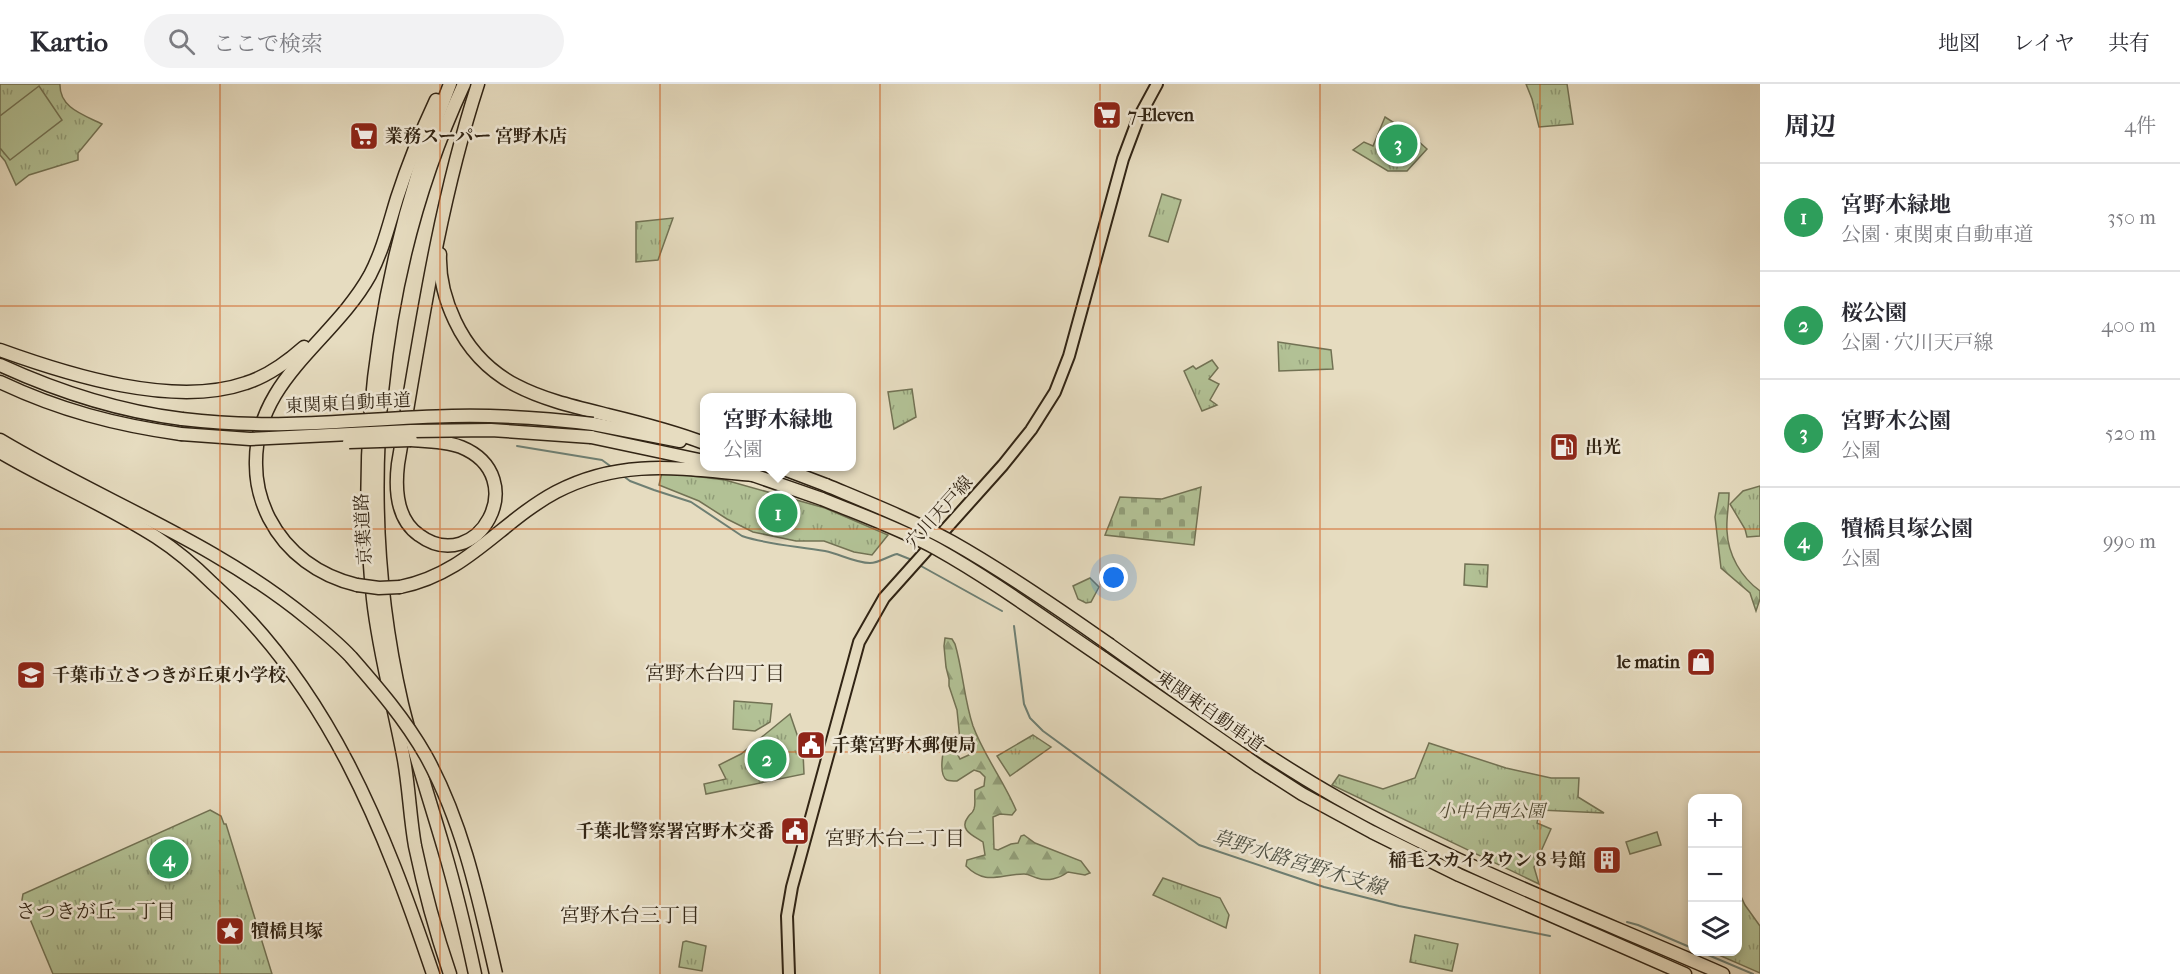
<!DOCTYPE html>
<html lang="ja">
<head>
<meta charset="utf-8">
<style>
	:root { --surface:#fff; --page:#f2f2f3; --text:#2b2b33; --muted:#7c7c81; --line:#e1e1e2; --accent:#8f2418 }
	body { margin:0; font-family:"IM FELL French Canon","Noto Serif JP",serif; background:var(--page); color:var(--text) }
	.controls { position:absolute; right:18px; bottom:18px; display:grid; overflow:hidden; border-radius:12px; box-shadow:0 3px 9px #0003 }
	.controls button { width:54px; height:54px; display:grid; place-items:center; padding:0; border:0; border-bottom:2px solid var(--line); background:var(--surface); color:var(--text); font:30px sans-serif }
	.you { position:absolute; left:1114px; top:494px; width:21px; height:21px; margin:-15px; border:4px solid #fff; border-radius:50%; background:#1a73e8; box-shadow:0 0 0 9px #1a73e833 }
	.badge { display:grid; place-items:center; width:39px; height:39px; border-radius:50%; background:var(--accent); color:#fff; font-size:20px; font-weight:700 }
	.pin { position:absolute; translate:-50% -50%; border:3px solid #fff; box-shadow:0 2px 6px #0006 }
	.popup { position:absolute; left:700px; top:309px; width:156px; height:78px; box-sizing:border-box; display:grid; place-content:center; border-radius:12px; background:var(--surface); filter:drop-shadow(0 2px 4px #0005); font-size:20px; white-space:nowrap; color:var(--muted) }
	.popup b { font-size:22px; color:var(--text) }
	.popup::after { content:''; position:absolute; left:50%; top:100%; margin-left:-12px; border:12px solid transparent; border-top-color:var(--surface) }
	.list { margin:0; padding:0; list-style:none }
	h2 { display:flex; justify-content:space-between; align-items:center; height:78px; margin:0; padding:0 24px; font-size:26px }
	h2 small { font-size:20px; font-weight:400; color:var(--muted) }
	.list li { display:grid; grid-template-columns:39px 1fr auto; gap:18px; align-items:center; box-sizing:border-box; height:108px; padding:0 24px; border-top:2px solid var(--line) }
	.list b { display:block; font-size:22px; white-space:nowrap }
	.list p { margin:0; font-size:20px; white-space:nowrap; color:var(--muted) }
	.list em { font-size:20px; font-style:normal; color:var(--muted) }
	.icon { flex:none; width:33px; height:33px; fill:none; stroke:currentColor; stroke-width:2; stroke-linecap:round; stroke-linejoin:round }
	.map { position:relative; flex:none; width:1760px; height:890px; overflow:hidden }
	header { display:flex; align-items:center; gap:36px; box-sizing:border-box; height:84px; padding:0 30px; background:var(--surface); border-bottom:2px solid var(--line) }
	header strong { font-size:28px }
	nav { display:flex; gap:33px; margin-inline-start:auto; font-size:21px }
	.search { width:420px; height:54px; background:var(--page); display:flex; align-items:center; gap:15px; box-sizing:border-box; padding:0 21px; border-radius:33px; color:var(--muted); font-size:22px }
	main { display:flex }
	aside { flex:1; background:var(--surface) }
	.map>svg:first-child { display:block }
</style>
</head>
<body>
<header>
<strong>Kartio</strong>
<div class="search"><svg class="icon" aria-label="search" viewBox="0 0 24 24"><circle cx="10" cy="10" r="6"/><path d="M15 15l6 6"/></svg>ここで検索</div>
<nav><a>地図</a><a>レイヤ</a><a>共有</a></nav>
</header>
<main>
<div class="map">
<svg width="1760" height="890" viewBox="0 0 1760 890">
	<defs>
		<pattern id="forest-firs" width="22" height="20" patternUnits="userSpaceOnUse" patternTransform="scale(1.5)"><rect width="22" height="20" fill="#b2c195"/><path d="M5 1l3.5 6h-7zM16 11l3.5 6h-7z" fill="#919d78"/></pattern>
		<pattern id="cemetery-stones" width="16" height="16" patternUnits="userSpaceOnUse" patternTransform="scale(1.5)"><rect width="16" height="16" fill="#b2c195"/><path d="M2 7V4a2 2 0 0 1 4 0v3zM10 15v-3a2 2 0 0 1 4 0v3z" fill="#919d78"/></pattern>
		<pattern id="park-tufts" width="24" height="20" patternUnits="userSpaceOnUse" patternTransform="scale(1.5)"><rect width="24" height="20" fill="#b2c195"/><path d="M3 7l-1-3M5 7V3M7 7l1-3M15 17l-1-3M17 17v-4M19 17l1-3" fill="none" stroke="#919d78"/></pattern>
	</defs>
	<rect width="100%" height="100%" fill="#e6dcc0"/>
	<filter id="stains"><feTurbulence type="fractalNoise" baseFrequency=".00333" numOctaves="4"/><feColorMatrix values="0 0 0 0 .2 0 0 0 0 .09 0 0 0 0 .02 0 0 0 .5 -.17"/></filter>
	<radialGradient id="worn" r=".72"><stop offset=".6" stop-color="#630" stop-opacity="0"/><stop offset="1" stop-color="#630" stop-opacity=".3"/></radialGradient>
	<g fill="url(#forest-firs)" stroke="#727254" stroke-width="1.5">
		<path d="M1719,409H1729C1729,422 1726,435 1727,447C1728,471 1741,493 1760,507V515L1756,527L1750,509L1721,484L1715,433Z"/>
		<path d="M945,554L952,555L955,560C963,587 964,615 973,642C984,672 1004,697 1016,726L1012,731L1000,730L993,733L994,765L998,766L1011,760L1018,759L1021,752L1024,751L1035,759L1081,777L1090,789L1085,791L1068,788C1060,794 1048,798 1037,794C1033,793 1029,790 1024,790C1000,790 986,802 966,782L967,776L985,771L983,758C974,752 958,746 968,733C972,727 971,732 974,725C976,720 974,712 975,706L984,702L985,693L980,688L974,686L957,697C954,697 950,697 947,696C938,691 943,666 946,658H951L960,675L971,670L970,666L960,656L957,626L949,602V595L946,583L944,562Z"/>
	</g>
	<polygon fill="url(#cemetery-stones)" stroke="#727254" stroke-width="1.5" points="1201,403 1194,461 1105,451 1120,413 1162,415"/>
	<g fill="url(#park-tufts)" stroke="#727254" stroke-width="1.5">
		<path d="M0,0H60C59,24 84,31 102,40L78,69V76L29,91L16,101L5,77L0,71Z"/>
		<polygon points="1526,0 1567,0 1573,40 1539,43 1532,15"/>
		<polygon points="1385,33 1407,47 1427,65 1407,87 1388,87 1353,66 1364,58 1373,62"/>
		<polygon points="1162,110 1181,116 1168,158 1149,152"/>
		<polygon points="673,134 658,176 636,178 636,138"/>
		<polygon points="1278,258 1331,266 1333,285 1279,287"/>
		<polygon points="1212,276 1218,284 1209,295 1219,300 1210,316 1217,321 1202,327 1184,287 1193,282 1196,285"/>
		<polygon points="912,305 916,333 894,345 888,308"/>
		<polygon points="662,388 725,396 825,424 888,451 872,471 854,468 824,457 796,457 753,448 727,435 699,417 659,401"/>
		<polygon points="1760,402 1760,452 1747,453 1745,445 1730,420 1743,407"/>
		<polygon points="1465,480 1488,481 1487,503 1464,501"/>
		<polygon points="1090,494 1099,503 1091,518 1086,519 1078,515 1073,502"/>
		<polygon points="734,617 772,620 770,638 755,647 733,645"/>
		<polygon points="790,630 803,668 804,690 706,710 704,700 726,695 719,681 741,670"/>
		<polygon points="1033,651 1051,663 1010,692 997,672"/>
		<polygon points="1429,659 1506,684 1551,694 1579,694 1578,713 1604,729 1540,726 1537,739 1551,745 1534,783 1539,800 1332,701 1339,691 1383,705 1415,694"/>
		<polygon points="210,726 221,732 224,740 226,740 272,890 53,890 22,816 23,810"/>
		<polygon points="1163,794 1220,814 1229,831 1226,844 1153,811"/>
		<polygon points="1738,806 1745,821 1760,842 1760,889 1712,868 1738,868"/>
		<polygon points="1415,851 1458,860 1452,887 1410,878"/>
		<polygon points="686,857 706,862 702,887 679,883 683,858"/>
	</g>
	<g fill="#b2c195" stroke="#727254" stroke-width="1.5">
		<polygon points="39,2 62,36 10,76 0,64 0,32"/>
		<polygon points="1657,748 1661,761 1630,770 1626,758"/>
	</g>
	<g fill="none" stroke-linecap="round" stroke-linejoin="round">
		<g stroke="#6e7f73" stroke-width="2">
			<polyline points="517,362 602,376 613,384"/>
			<path d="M622,391L630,397L654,406L691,418L742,452C769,461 797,462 825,467C840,470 855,479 870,479C879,479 888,472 897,470L912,476"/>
			<polyline points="921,482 1002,527"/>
			<polyline points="1014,542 1024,620 1030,634 1043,647 1199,761 1324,803 1399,822 1550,852"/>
			<polyline points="1627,838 1638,841 1692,864"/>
			<polyline points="1701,868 1753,890"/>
		</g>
		<g stroke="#312414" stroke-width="14">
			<polyline id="primary" points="789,890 787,832 792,803 859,558 884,514 1003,381 1031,346 1055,308 1069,272 1123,75 1138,35 1157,0"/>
		</g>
		<g stroke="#312414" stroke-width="15">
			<g id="motorway">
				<path d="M450,0C384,163 354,340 373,515C379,570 394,622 404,676C409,704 410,734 415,762C424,805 436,849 450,890"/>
				<path d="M464,0C376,190 355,416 402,620C414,669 430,717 444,765C456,806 466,848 475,890"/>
				<path d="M440,170C439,194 445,216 455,237C486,303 543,315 608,331C641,339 673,347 704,359"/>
				<path d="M0,266C69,291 174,324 246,299C268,292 286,279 304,263"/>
				<path d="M0,281C59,308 117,327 182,335"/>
				<path d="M0,298C59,326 116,341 181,350"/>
				<polyline points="593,340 680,357"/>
				<polyline points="591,353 704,377"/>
				<path d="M0,356C102,417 214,458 307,534C322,546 337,558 351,573"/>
				<path d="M411,356C427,357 445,357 461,363C534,393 477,494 419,451C396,435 395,405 398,380C420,252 438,123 478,0"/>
				<path d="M0,368C51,398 106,421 156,453C176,466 195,482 212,499C329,604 384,745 433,890"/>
				<polyline points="776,382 826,401"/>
				<polyline points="747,389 822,415"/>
				<path d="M357,501C319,492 287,469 269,434C261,418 256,399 256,381C254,296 333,258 370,191C383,166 389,140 397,114C408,80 421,48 436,16"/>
				<path d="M400,503C467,490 500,438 556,408C623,373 683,385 754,391"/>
				<path d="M1110,561C1184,614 1257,668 1336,713C1459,783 1593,833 1723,890"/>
				<polyline points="1103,574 1260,683 1302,710 1372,748 1459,791 1685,890"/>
			</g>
		</g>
		<use href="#primary" stroke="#e6dcc0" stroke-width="10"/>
		<use href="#motorway" stroke="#e6dcc0" stroke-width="12"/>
		<g stroke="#312414" stroke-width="15" stroke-linecap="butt">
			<g id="motorway-bridge">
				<path d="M182,335C217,339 252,341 287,340C342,339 397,333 452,332C499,331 546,334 593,340"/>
				<polyline points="181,350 250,355 411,347 491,346 591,353"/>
				<polyline points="349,358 411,356"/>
				<path d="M826,401C869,419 912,436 952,458C1007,489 1059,525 1110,561"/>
				<path d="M822,415C861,431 901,445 937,465C994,497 1048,537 1103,574"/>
				<polyline points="357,501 379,504 400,503"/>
				<path d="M351,573C378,604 405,635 426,672C463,739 479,816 496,890"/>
			</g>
		</g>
		<use href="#motorway-bridge" stroke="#e6dcc0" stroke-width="12"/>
	</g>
	<path fill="none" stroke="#cd510d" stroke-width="1.5" stroke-opacity="0.55" d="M220,0V890M440,0V890M660,0V890M880,0V890M1100,0V890M1320,0V890M1540,0V890M0,222H1760M0,445H1760M0,668H1760"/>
	<defs>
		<g id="supermarket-square" transform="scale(1.5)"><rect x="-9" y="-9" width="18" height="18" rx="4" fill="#8f2418" stroke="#efe8d6"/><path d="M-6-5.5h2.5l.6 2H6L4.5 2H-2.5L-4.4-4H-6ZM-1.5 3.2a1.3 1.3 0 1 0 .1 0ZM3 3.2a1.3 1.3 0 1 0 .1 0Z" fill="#fff"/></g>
		<g id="fuel-square" transform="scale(1.5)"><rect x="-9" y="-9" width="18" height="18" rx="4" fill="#8f2418" stroke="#efe8d6"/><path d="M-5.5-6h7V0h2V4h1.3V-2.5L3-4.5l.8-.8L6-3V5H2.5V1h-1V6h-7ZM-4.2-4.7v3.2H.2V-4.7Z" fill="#fff"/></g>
		<g id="shop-square" transform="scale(1.5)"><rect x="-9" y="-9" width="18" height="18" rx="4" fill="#8f2418" stroke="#efe8d6"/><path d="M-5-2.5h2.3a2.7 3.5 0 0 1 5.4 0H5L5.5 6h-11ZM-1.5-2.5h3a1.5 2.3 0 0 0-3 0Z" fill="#fff"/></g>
		<g id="school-square" transform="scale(1.5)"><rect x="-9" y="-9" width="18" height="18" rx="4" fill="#8f2418" stroke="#efe8d6"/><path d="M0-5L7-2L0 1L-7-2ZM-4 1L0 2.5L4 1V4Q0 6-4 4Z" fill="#fff"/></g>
		<g id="civic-square" transform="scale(1.5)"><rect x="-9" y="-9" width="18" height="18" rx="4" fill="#8f2418" stroke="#efe8d6"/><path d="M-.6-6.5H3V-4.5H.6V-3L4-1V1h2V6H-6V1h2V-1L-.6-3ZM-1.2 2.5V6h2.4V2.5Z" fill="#fff"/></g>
		<g id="building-square" transform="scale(1.5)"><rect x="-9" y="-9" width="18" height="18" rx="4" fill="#8f2418" stroke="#efe8d6"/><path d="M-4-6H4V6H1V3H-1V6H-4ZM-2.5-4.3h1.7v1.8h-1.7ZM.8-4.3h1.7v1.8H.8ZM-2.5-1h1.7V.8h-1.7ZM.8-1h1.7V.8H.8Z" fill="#fff"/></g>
		<g id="sight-square" transform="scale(1.5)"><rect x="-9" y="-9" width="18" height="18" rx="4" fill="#8f2418" stroke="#efe8d6"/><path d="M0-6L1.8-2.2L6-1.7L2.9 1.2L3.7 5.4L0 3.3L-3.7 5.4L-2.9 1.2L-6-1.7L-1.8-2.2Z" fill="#fff"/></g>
	</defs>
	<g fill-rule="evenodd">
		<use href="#supermarket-square" x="1107" y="31"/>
		<use href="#supermarket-square" x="364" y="52"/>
		<use href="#fuel-square" x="1564" y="363"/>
		<use href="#shop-square" x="1701" y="578"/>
		<use href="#school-square" x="31" y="591"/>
		<use href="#civic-square" x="811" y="661"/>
		<use href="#civic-square" x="795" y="747"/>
		<use href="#building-square" x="1607" y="776"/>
		<use href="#sight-square" x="230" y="847"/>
	</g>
	<g text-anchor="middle" stroke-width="5" stroke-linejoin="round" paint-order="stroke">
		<g font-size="18" font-weight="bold" fill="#312414" stroke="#efe8d6" text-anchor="start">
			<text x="1128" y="37">7-Eleven</text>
			<text x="385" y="58">業務スーパー 宮野木店</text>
			<text x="1585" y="369">出光</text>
			<text x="1680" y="584" text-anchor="end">le matin</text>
			<text x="52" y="597">千葉市立さつきが丘東小学校</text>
			<text x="832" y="667">千葉宮野木郵便局</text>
			<text x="774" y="753" text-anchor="end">千葉北警察署宮野木交番</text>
			<text x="1586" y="782" text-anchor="end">稲毛スカイタウン８号館</text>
			<text x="251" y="853">犢橋貝塚</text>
		</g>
		<g font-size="18" fill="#312414" stroke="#efe8d6">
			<text transform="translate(348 319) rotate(-3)" y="6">東関東自動車道</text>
			<text transform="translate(939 428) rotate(-48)" y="6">穴川天戸線</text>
			<text transform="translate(363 445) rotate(-93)" y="6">京葉道路</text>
			<text transform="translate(1210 627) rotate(35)" y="6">東関東自動車道</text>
		</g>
		<g font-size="18" font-style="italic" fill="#514b34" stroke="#efe8d6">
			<text x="1491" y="733">小中台西公園</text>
		</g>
		<g font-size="20" fill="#312414" stroke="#efe8d6">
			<text x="715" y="596">宮野木台四丁目</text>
			<text x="895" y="761">宮野木台二丁目</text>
			<text x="96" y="834">さつきが丘一丁目</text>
			<text x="630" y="838">宮野木台三丁目</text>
		</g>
		<g font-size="20" font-style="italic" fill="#4f5144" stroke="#efe8d6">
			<text transform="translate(1299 778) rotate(17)" y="7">草野水路宮野木支線</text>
		</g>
	</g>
	<rect width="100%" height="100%" filter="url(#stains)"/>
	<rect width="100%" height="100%" fill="url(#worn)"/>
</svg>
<div class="controls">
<button>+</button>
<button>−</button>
<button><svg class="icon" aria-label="layers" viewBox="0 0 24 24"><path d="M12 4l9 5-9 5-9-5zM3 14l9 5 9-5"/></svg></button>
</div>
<div class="you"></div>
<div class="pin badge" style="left:778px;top:429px;background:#2e9e5b">1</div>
<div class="popup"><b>宮野木緑地</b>公園</div>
<div class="pin badge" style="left:767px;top:675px;background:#2e9e5b">2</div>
<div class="pin badge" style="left:1398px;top:60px;background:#2e9e5b">3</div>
<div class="pin badge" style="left:169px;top:775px;background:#2e9e5b">4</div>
</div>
<aside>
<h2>周辺<small>4件</small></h2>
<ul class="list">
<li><span class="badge" style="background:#2e9e5b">1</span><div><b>宮野木緑地</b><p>公園 · 東関東自動車道</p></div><em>350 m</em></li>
<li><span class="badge" style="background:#2e9e5b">2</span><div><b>桜公園</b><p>公園 · 穴川天戸線</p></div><em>400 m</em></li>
<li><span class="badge" style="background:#2e9e5b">3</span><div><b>宮野木公園</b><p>公園</p></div><em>520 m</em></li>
<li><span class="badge" style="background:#2e9e5b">4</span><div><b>犢橋貝塚公園</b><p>公園</p></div><em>990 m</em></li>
</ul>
</aside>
</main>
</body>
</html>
